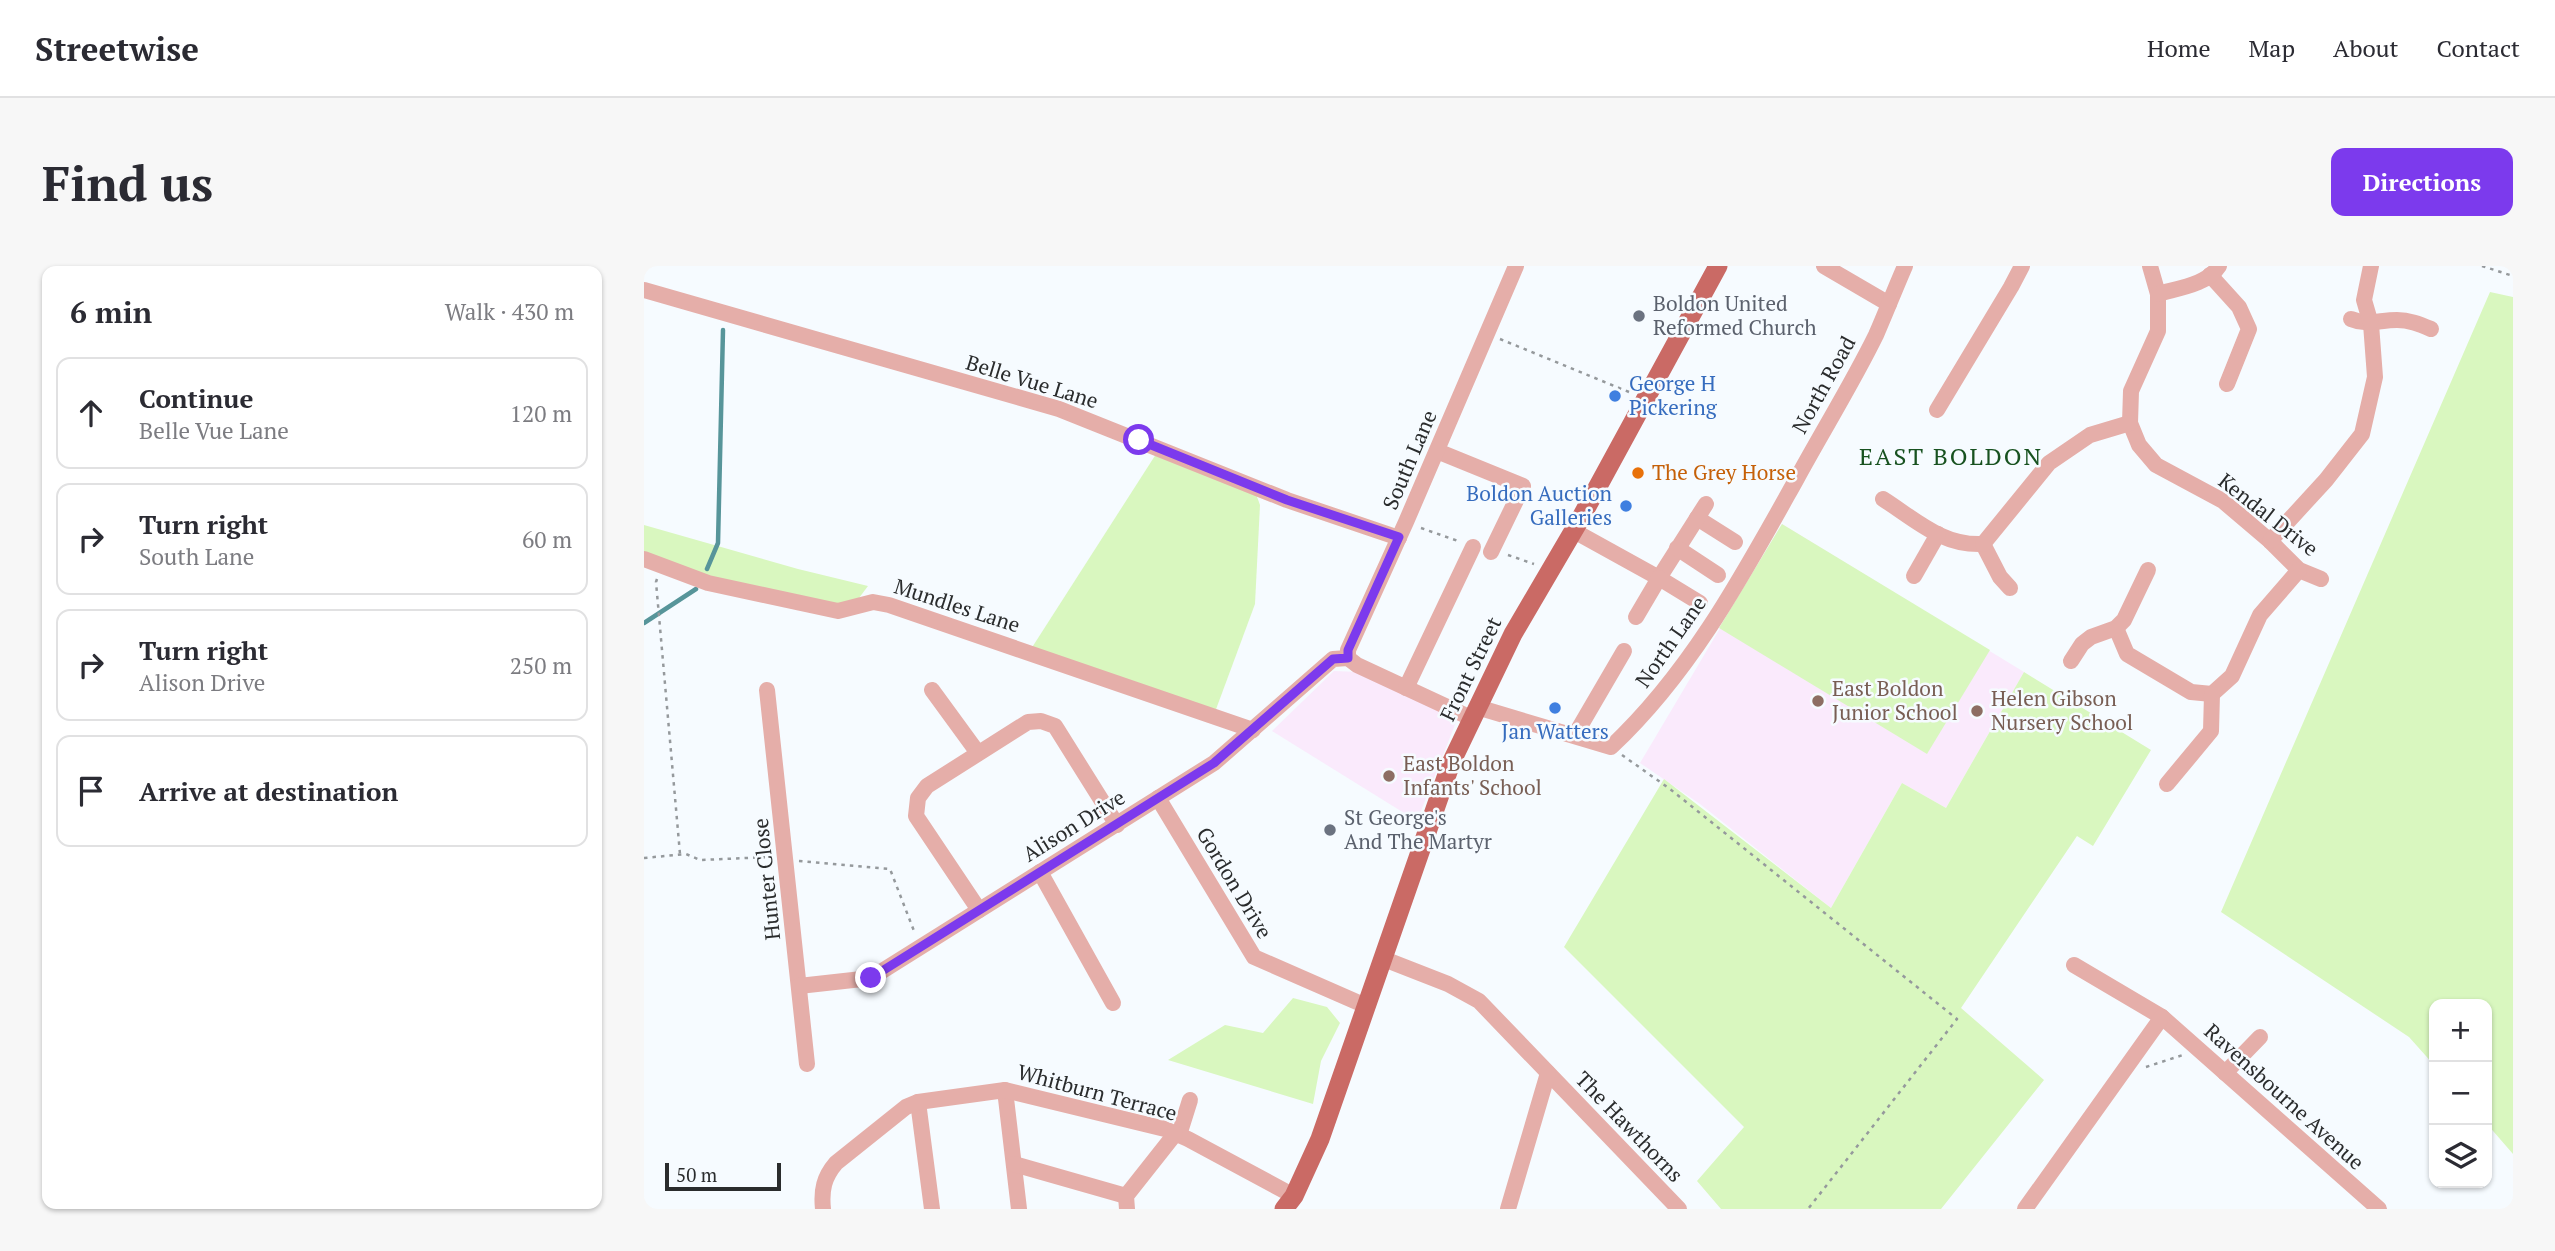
<!DOCTYPE html>
<html lang="en">
<head>
<meta charset="utf-8">
<style>
	:root { --surface:#fff; --page:#f7f7f7; --text:#2b2b33; --muted:#7c7c81; --line:#e1e1e2; --accent:#7c3aed }
	body { margin:0; font-family:"PT Serif",serif; background:var(--page); color:var(--text) }
	.controls { position:absolute; right:21px; bottom:21px; display:grid; overflow:hidden; border-radius:14px; box-shadow:0 2px 5px #0004 }
	.controls button { width:63px; height:63px; display:grid; place-items:center; padding:0; border:0; border-bottom:2px solid var(--line); background:var(--surface); color:var(--text); font:35px sans-serif }
	.scale { position:absolute; left:21px; bottom:18px; width:116px; box-sizing:border-box; padding-left:7px; border:4px solid #2a2c2d; border-top:0; font-size:19px; line-height:24px; white-space:nowrap; color:#2a2c2d; -webkit-text-stroke:5px #f6fbff; paint-order:stroke }
	.stop { position:absolute; width:21px; height:21px; margin:-16px; border:5px solid #7c3aed; border-radius:50%; background:#fff }
	.stop.end { background:#7c3aed; border-color:#fff; box-shadow:0 2px 7px #0008 }
	.list { margin:0; padding:0; list-style:none }
	h2 { display:flex; justify-content:space-between; align-items:center; height:91px; margin:0; padding:0 28px; font-size:30px }
	h2 small { font-size:23px; font-weight:400; color:var(--muted) }
	.list li { display:grid; grid-template-columns:46px 1fr auto; gap:21px; align-items:center; box-sizing:border-box; height:112px; margin:0 14px 14px; padding:0 14px; border:2px solid var(--line); border-radius:14px }
	.list b { display:block; font-size:26px; white-space:nowrap }
	.list p { margin:0; font-size:23px; white-space:nowrap; color:var(--muted) }
	.list em { font-size:23px; font-style:normal; color:var(--muted) }
	.icon { flex:none; width:38px; height:38px; fill:none; stroke:currentColor; stroke-width:2; stroke-linecap:round; stroke-linejoin:round }
	.map { position:relative; flex:none; width:1869px; height:943px; overflow:hidden; border-radius:14px }
	header { display:flex; align-items:center; gap:42px; box-sizing:border-box; height:98px; padding:0 35px; background:var(--surface); border-bottom:2px solid var(--line) }
	header strong { font-size:33px }
	nav { display:flex; gap:38px; margin-inline-start:auto; font-size:24px }
	.intro { display:flex; align-items:center; justify-content:space-between; box-sizing:border-box; height:168px; padding:0 42px }
	h1 { margin:0; font-size:49px }
	.button { padding:18px 32px; border-radius:14px; background:var(--accent); color:#fff; font-size:24px; font-weight:700 }
	main { display:flex; gap:42px; padding:0 42px }
	aside { flex:1; background:var(--surface); border-radius:14px; box-shadow:0 2px 5px #0004 }
	.map>svg:first-child { display:block }
</style>
</head>
<body>
<header>
<strong>Streetwise</strong>
<nav><a>Home</a><a>Map</a><a>About</a><a>Contact</a></nav>
</header>
<div class="intro"><h1>Find us</h1><a class="button">Directions</a></div>
<main>
<aside>
<h2>6 min<small>Walk · 430 m</small></h2>
<ul class="list">
<li><svg class="icon" aria-label="ahead" viewBox="0 0 24 24"><path d="M12 20V5M6 11l6-6 6 6"/></svg><div><b>Continue</b><p>Belle Vue Lane</p></div><em>120 m</em></li>
<li><svg class="icon" aria-label="right" viewBox="0 0 24 24"><path d="M7 20v-9h11M14 6l5 5-5 5"/></svg><div><b>Turn right</b><p>South Lane</p></div><em>60 m</em></li>
<li><svg class="icon" aria-label="right" viewBox="0 0 24 24"><path d="M7 20v-9h11M14 6l5 5-5 5"/></svg><div><b>Turn right</b><p>Alison Drive</p></div><em>250 m</em></li>
<li><svg class="icon" aria-label="arrive" viewBox="0 0 24 24"><path d="M6 21V4h12l-3 4 3 4H6"/></svg><div><b>Arrive at destination</b></div></li>
</ul>
</aside>
<div class="map">
<svg width="1869" height="943" viewBox="0 0 1869 943">
	<rect width="100%" height="100%" fill="#f6fbff"/>
	<g fill="#faeafc">
		<polygon points="1138,258 1380,406 1302,542 1258,517 1187,642 1056,538 996,497"/>
		<polygon points="690,405 715,406 814,451 773,555 628,465"/>
	</g>
	<g fill="#d9f7bf">
		<polygon points="1846,26 1869,31 1869,888 1843,858 1843,738 1790,738 1790,799 1765,771 1577,646"/>
		<polygon points="514,185 612,228 616,239 611,338 571,446 387,383"/>
		<polygon points="1138,258 1346,384 1283,488 1075,362"/>
		<polygon points="0,259 154,303 224,320 212,336 194,343 66,314 0,288"/>
		<polygon points="1380,406 1507,484 1449,580 1433,570 1317,742 1400,814 1297,943 1077,943 1053,915 1100,861 920,681 1020,513 1187,642 1258,517 1302,542"/>
		<polygon points="649,732 683,741 696,757 677,795 669,838 524,794 581,759 619,767"/>
	</g>
	<g fill="none" stroke-linecap="round" stroke-linejoin="round">
		<g stroke="#57959a" stroke-width="4.5">
			<polyline points="63,303 74,277 79,64"/>
			<polyline points="0,357 52,323"/>
		</g>
		<g stroke="#95999c" stroke-width="2.5" stroke-dasharray="3.5 5" stroke-linecap="butt">
			<polyline points="1838,0 1869,10"/>
			<polyline points="856,73 985,126"/>
			<polyline points="777,262 814,275"/>
			<polyline points="864,289 890,298"/>
			<polyline points="13,313 12,316 36,588"/>
			<polyline points="978,489 1026,523 1313,753 1164,943"/>
			<polyline points="0,592 42,588 56,594 124,591"/>
			<polyline points="155,595 246,603 270,665"/>
			<polyline points="1502,801 1539,789"/>
		</g>
		<g stroke="#e5aea9" stroke-width="16">
			<polyline points="1180,0 1245,38"/>
			<polyline points="1506,0 1514,28 1514,65 1487,125 1486,157 1495,179 1512,199 1579,235 1626,275 1655,304 1677,313"/>
			<polyline points="1566,9 1595,41 1605,63 1583,118"/>
			<polyline points="0,24 415,143 643,234 755,272"/>
			<path d="M1514,28C1534,22 1563,19 1575,0"/>
			<path d="M1707,53C1724,60 1735,54 1753,54C1765,54 1775,58 1787,63"/>
			<polyline points="1293,144 1367,21 1378,0"/>
			<polyline points="793,185 879,220 847,286"/>
			<path d="M1239,233C1272,254 1298,280 1339,278L1356,311L1366,322"/>
			<polyline points="1053,252 1091,276"/>
			<polyline points="930,265 1015,312 1062,238"/>
			<polyline points="1626,275 1682,214 1718,168 1731,111 1727,58 1720,34 1727,0"/>
			<polyline points="1339,278 1405,197 1446,169 1486,157"/>
			<polyline points="1033,282 1074,309"/>
			<polyline points="0,293 64,317 194,345 229,336 245,339 609,464"/>
			<polyline points="1270,310 1294,268"/>
			<polyline points="992,351 1015,312 1056,337"/>
			<polyline points="1472,362 1483,388 1547,426 1568,428 1588,410 1616,349 1655,304"/>
			<polyline points="704,392 704,384 762,256 872,0"/>
			<polyline points="704,392 713,399 827,452"/>
			<polyline points="1427,395 1438,378 1447,371 1472,362 1480,354 1504,304"/>
			<polyline points="762,422 829,281"/>
			<polyline points="123,424 163,798"/>
			<polyline points="288,424 334,487"/>
			<path d="M833,441L967,481C1047,406 1099,309 1152,214C1178,166 1208,118 1232,69C1242,46 1251,23 1261,0"/>
			<polyline points="931,469 980,385"/>
			<polyline points="1523,518 1567,465 1568,428"/>
			<polyline points="514,532 610,691 722,740"/>
			<polyline points="396,606 469,737"/>
			<polyline points="335,644 272,550 274,532 283,520 384,456 397,455 411,460 473,559"/>
			<polyline points="740,693 804,718 835,735 1035,943"/>
			<polyline points="1430,699 1518,751 1735,943"/>
			<polyline points="155,720 227,712 570,497 689,393 704,392"/>
			<polyline points="1581,807 1616,771"/>
			<polyline points="361,824 375,943"/>
			<polyline points="274,836 288,943"/>
			<polyline points="535,869 546,834"/>
			<polyline points="370,898 482,930"/>
			<path d="M179,943C177,924 180,911 192,897L262,841L274,836L361,824L521,863L544,873L650,930"/>
			<polyline points="483,943 482,930 531,868"/>
			<polyline points="864,943 904,807"/>
			<polyline points="1381,943 1518,751"/>
		</g>
		<polyline stroke="#ca6a65" stroke-width="19" points="640,943 650,930 676,873 807,497 869,368 934,257 1074,0"/>
	</g>
	<g fill="none" stroke-linecap="round" stroke-linejoin="round">
		<polyline stroke="#7c3aed" stroke-width="9" points="227,712 570,497 689,393 704,392 704,384 755,271 643,234 495,174"/>
	</g>
	<g fill="#6b7280" stroke="#f6fbff" stroke-width="2.5">
		<circle cx="995" cy="50" r="7"/>
		<circle cx="686" cy="564" r="7"/>
	</g>
	<g fill="#3f7fe0" stroke="#f6fbff" stroke-width="2.5">
		<circle cx="971" cy="130" r="7"/>
		<circle cx="982" cy="240" r="7"/>
		<circle cx="911" cy="442" r="7"/>
	</g>
	<circle fill="#e8710a" stroke="#f6fbff" stroke-width="2.5" cx="994" cy="207" r="7"/>
	<g fill="#8d6e63" stroke="#f6fbff" stroke-width="2.5">
		<circle cx="1174" cy="435" r="7"/>
		<circle cx="1333" cy="445" r="7"/>
		<circle cx="745" cy="510" r="7"/>
	</g>
	<g text-anchor="middle" stroke-width="5" stroke-linejoin="round" paint-order="stroke">
		<g font-size="21" fill="#5b616d" stroke="#f6fbff" text-anchor="start">
			<text x="1009" y="45">Boldon United<tspan x="1009" dy="24">Reformed Church</tspan></text>
			<text x="700" y="559">St George's<tspan x="700" dy="24">And The Martyr</tspan></text>
		</g>
		<g font-size="21" fill="#2a2c2d" stroke="#f6fbff">
			<text transform="translate(388 116) rotate(17)" y="7">Belle Vue Lane</text>
			<text transform="translate(1180 119) rotate(-61)" y="7">North Road</text>
			<text transform="translate(766 194) rotate(-67)" y="7">South Lane</text>
			<text transform="translate(1624 249) rotate(38)" y="7">Kendal Drive</text>
			<text transform="translate(313 340) rotate(18)" y="7">Mundles Lane</text>
			<text transform="translate(1027 376) rotate(-55)" y="7">North Lane</text>
			<text transform="translate(827 403) rotate(-64)" y="7">Front Street</text>
			<text transform="translate(430 560) rotate(-32)" y="7">Alison Drive</text>
			<text transform="translate(123 613) rotate(-96)" y="7">Hunter Close</text>
			<text transform="translate(590 617) rotate(59)" y="7">Gordon Drive</text>
			<text transform="translate(453 827) rotate(15)" y="7">Whitburn Terrace</text>
			<text transform="translate(1640 831) rotate(42)" y="7">Ravensbourne Avenue</text>
			<text transform="translate(985 861) rotate(46)" y="7">The Hawthorns</text>
		</g>
		<g font-size="21" fill="#366cbe" stroke="#f6fbff" text-anchor="start">
			<text x="985" y="125">George H<tspan x="985" dy="24">Pickering</tspan></text>
			<text x="968" y="235" text-anchor="end">Boldon Auction<tspan x="968" dy="24">Galleries</tspan></text>
			<text x="911" y="473" text-anchor="middle">Jan Watters</text>
		</g>
		<g font-size="21" fill="#c56008" stroke="#f6fbff" text-anchor="start">
			<text x="1008" y="214">The Grey Horse</text>
		</g>
		<g font-size="21" fill="#785e54" stroke="#f6fbff" text-anchor="start">
			<text x="1188" y="430">East Boldon<tspan x="1188" dy="24">Junior School</tspan></text>
			<text x="1347" y="440">Helen Gibson<tspan x="1347" dy="24">Nursery School</tspan></text>
			<text x="759" y="505">East Boldon<tspan x="759" dy="24">Infants' School</tspan></text>
		</g>
		<g font-size="24" letter-spacing="2" fill="#185220" stroke="#f6fbff">
			<text x="1307" y="199">EAST BOLDON</text>
		</g>
	</g>
</svg>
<div class="controls">
<button>+</button>
<button>−</button>
<button><svg class="icon" aria-label="layers" viewBox="0 0 24 24"><path d="M12 4l9 5-9 5-9-5zM3 14l9 5 9-5"/></svg></button>
</div>
<div class="scale">50 m</div>
<div class="stop" style="left:495px;top:174px"></div>
<div class="stop end" style="left:227px;top:712px"></div>
</div>
</main>
</body>
</html>
